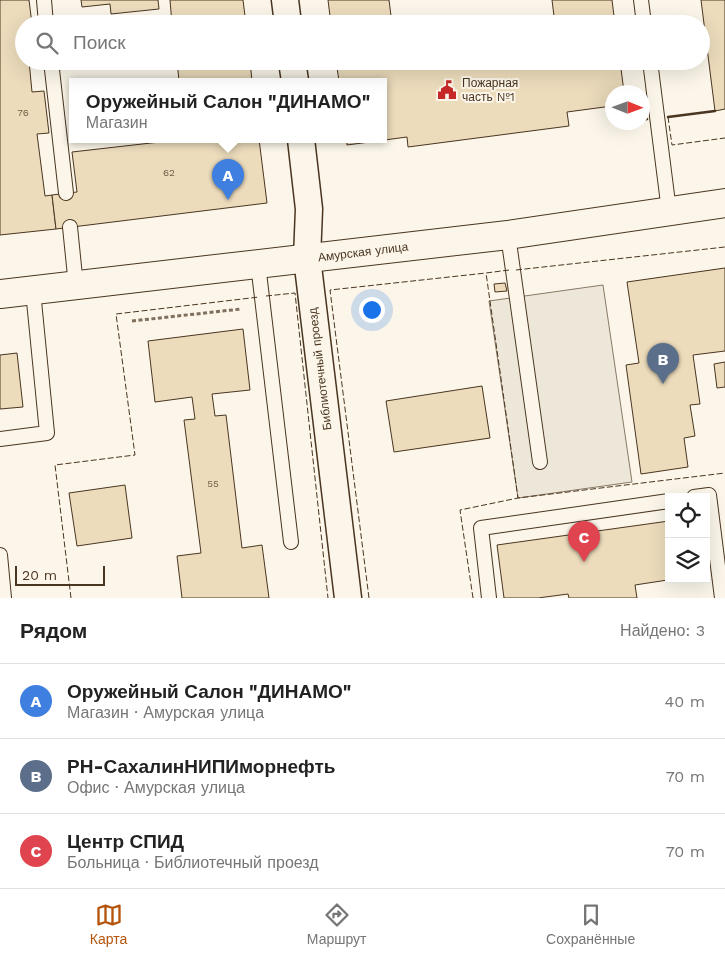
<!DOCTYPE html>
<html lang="ru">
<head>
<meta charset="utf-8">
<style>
	:root { --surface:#fff; --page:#f2f2f2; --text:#222; --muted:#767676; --line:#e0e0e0; --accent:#b45309 }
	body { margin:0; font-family:"Work Sans",sans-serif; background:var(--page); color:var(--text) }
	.controls { position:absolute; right:15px; bottom:15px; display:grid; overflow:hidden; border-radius:0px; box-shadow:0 5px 20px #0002 }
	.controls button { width:45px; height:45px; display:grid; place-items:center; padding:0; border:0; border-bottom:1px solid var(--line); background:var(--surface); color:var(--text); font:25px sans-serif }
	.compass { position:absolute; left:605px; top:85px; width:45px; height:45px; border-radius:50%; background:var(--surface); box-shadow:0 5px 20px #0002; rotate:91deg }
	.scale { position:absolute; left:15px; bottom:12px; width:90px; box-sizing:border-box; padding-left:5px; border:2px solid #4a3520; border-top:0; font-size:14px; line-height:18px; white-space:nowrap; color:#4a3520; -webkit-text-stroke:4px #fbf6e9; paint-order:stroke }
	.you { position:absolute; left:371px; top:309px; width:18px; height:18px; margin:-12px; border:4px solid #fff; border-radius:50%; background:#1a73e8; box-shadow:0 0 0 8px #1a73e833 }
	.badge { display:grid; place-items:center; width:32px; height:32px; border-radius:50%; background:var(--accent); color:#fff; font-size:16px; font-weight:700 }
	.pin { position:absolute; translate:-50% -41px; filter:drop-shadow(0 1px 2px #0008) }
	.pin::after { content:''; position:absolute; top:26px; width:18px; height:15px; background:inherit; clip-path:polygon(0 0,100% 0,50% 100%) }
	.popup { position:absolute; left:69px; top:78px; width:318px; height:65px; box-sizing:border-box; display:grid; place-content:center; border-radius:0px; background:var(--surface); filter:drop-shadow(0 1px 4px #0005); font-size:16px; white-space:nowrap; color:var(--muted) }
	.popup b { font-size:19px; color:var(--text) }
	.popup::after { content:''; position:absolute; left:50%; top:100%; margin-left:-10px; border:10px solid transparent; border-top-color:var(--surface) }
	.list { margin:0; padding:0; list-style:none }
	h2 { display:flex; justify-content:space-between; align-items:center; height:65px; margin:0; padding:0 20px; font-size:21px }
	h2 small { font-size:16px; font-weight:400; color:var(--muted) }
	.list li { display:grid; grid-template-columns:32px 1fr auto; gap:15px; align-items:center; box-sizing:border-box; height:75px; padding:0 20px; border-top:1px solid var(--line) }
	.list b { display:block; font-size:19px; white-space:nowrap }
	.list p { margin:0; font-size:16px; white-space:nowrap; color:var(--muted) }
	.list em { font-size:16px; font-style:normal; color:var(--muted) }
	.icon { flex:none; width:28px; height:28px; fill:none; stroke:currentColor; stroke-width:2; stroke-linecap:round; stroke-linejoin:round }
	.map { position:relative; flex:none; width:725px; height:598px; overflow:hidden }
	.search { position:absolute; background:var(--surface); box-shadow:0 5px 20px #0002; left:15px; right:15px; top:15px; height:55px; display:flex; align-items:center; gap:12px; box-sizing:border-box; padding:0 18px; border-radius:28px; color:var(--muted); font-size:19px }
	.sheet { height:290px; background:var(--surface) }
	nav { display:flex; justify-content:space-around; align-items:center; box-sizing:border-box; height:70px; border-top:1px solid var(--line); background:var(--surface); font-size:14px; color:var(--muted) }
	nav a { display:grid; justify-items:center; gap:2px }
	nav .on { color:var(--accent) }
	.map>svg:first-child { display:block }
</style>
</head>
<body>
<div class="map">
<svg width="725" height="598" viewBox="0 0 725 598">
	<rect width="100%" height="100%" fill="#fbf6e9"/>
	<polygon fill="#ede7d9" stroke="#887966" points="603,285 632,482 518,498 489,301"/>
	<g fill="#ecdcbc" stroke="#4a3520">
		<polygon points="0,0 29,0 32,24 24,24 24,61 29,61 32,92 44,91 49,133 37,134 45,196 52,195 56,229 0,235"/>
		<polygon points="81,0 158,0 159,9 111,14 110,4 82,7"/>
		<polygon points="170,0 243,0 246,24 172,24"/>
		<polygon points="328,0 389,0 392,24 331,24"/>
		<polygon points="552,0 612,0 615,24 555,24"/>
		<polygon points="701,0 725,0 725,109 715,111"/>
		<polygon points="177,61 250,61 252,81 179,81"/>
		<polygon points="336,61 397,61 397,65 422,61 620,61 624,92 612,92 612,106 567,112 569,126 408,147 407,137 347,145 347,139 383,139 383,81 339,81"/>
		<polygon points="186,139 259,139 267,203 56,229 52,195 77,192 72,152"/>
		<polygon points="725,268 725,351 693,355 700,404 690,405 695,436 684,438 688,467 641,474 626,365 639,363 627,282"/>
		<polygon points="505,283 507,291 495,292 494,284"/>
		<polygon points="243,329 250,390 212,394 215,416 226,415 242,548 262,545 269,598 182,598 177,556 201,553 184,420 195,419 192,397 155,402 148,341"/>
		<polygon points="17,353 23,407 0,409 0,355"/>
		<polygon points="725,362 725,387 717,388 714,364"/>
		<polygon points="482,386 490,438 394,452 386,401"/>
		<polygon points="125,485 132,538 77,546 69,493"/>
		<polygon points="669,521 669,579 674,579 635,585 637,598 569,598 568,594 538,598 504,598 497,545"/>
	</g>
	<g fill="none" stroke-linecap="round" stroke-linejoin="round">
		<g stroke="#4a3520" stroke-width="16">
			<g id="lane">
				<polyline points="44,0 46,24"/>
				<polyline points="641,0 644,24"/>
				<polyline points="51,61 66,193"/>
				<polyline points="650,61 669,211"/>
				<polyline points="70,227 76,286"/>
				<polyline points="508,235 540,462"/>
				<polyline points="258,264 291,542"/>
				<polyline points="0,439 47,433 33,291"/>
				<polyline points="694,497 709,495 722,598"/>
				<polyline points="0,555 4,598"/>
				<polyline points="489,598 481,528 669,501"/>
			</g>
		</g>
		<g stroke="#4a3520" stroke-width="29">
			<g id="street">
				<polyline points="285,0 288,24"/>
				<polyline points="292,61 295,81"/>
				<polyline points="301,139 309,209 307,258 348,598"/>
			</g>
		</g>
		<g stroke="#4a3520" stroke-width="30">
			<polyline id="secondary" points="0,294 508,235 725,203"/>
		</g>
		<polyline stroke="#7f6f5c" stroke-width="3" stroke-dasharray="4 2.5" stroke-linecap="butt" points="132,321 241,309"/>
		<use href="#lane" stroke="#fbf6e9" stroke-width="14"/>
		<use href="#street" stroke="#fbf6e9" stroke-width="26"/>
		<use href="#secondary" stroke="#fbf6e9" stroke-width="28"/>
		<g stroke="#4a3520" stroke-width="1" stroke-dasharray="6 2.5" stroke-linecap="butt">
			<polyline points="668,117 672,145 725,138"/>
			<polyline points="509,270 486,273 518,498 725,473"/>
			<polyline points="516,270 725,247"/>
			<polyline points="266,296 295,293 328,598"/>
			<polyline points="71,598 55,465 135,455 116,314 259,297"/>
			<polyline points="369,598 330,290 486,273"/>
			<polyline points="473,598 460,510 518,498"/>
		</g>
		<g stroke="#4a3520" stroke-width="2.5">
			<polyline points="668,117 715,111"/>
			<polyline points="642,120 647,119"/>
		</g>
	</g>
	<defs>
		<g id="civic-bare" transform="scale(1.5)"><path d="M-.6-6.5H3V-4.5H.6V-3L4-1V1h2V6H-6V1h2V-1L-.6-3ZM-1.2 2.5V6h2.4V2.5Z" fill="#c62828" stroke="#fbf6e9" stroke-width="2.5" paint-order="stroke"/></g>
	</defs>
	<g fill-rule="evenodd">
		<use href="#civic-bare" x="447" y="90"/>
	</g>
	<g text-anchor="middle" stroke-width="4" stroke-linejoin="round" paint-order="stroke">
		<g font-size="10" fill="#725f47">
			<text x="23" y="116">76</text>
			<text x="169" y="176">62</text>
			<text x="213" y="487">55</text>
		</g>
		<g font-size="12" fill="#4a3520" stroke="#fbf6e9" text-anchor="start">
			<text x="462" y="87">Пожарная<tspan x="462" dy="14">часть №1</tspan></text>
		</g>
		<g font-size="12" fill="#4a3520" stroke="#fbf6e9">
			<text transform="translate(363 252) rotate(-7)" y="4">Амурская улица</text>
			<text transform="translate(320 369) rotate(-97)" y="4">Библиотечный проезд</text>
		</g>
	</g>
</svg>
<div class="controls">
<button><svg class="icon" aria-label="locate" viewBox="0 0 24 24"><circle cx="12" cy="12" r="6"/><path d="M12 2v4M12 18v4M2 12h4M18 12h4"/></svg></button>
<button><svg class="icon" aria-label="layers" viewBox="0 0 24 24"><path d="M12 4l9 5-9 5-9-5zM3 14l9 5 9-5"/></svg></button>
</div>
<svg class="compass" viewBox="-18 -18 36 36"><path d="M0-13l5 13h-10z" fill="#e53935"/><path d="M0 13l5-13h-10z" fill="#767676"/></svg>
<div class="scale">20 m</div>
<div class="you"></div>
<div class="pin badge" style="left:228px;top:200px;background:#3f7fe0">A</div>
<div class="popup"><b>Оружейный Салон &quot;ДИНАМО&quot;</b>Магазин</div>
<div class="pin badge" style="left:663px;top:384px;background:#5c6f8a">B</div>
<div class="pin badge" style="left:584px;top:562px;background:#e0444e">C</div>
<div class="search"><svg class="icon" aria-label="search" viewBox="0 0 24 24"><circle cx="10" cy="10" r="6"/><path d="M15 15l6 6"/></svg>Поиск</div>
</div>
<section class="sheet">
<h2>Рядом<small>Найдено: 3</small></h2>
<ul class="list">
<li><span class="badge" style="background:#3f7fe0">A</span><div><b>Оружейный Салон &quot;ДИНАМО&quot;</b><p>Магазин · Амурская улица</p></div><em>40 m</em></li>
<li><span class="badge" style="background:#5c6f8a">B</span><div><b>РН-СахалинНИПИморнефть</b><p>Офис · Амурская улица</p></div><em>70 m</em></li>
<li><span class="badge" style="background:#e0444e">C</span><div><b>Центр СПИД</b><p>Больница · Библиотечный проезд</p></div><em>70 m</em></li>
</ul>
</section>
<nav>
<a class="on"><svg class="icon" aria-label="map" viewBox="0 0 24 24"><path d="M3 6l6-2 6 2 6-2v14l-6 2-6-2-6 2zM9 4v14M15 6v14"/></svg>Карта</a>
<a><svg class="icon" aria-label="directions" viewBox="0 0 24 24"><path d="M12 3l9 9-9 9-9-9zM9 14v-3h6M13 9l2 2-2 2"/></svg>Маршрут</a>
<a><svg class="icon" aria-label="saved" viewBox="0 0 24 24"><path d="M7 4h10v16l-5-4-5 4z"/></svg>Сохранённые</a>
</nav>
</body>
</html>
